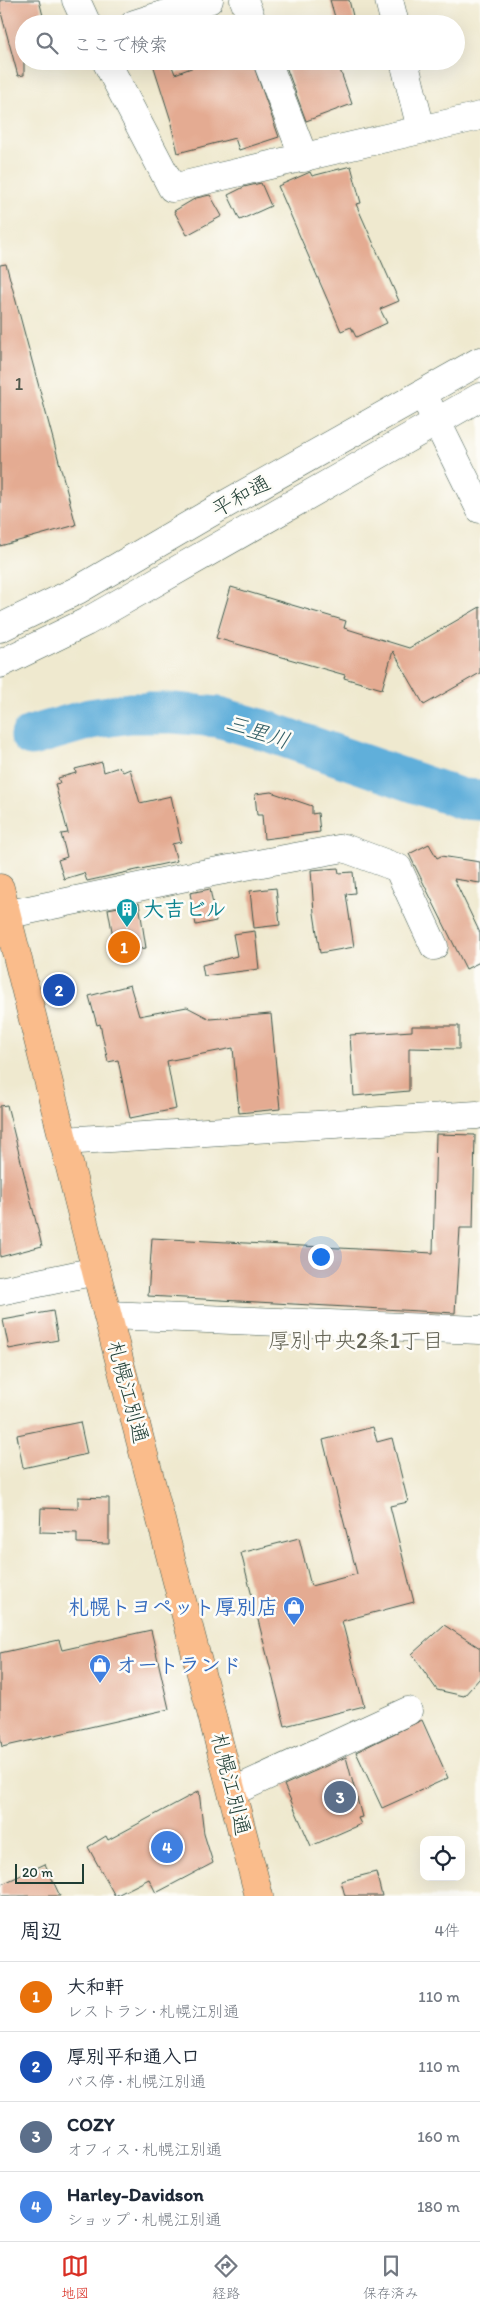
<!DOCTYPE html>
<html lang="ja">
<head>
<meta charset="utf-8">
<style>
	:root { --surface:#fff; --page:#f6f6f7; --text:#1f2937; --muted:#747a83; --line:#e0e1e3; --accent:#d93025 }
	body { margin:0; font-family:Itim,"Klee One",sans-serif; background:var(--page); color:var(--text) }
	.controls { position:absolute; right:15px; bottom:15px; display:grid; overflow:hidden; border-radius:10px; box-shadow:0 5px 20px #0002 }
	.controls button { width:45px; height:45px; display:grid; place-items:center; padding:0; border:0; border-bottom:1px solid var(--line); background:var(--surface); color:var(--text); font:25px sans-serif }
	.scale { position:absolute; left:15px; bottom:12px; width:69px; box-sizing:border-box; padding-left:5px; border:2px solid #1f3d34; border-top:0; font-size:14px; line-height:18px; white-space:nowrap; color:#1f3d34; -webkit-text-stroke:4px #fdfcf7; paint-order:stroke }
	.you { position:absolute; left:320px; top:1256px; width:18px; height:18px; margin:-12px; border:4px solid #fff; border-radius:50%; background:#1a73e8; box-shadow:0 0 0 8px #1a73e833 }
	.badge { display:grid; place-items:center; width:32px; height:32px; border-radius:50%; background:var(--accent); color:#fff; font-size:16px; font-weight:700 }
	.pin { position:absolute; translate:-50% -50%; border:2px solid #fff; box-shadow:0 1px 5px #0006 }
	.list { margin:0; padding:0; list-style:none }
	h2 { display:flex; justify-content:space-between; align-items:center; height:65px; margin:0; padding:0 20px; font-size:21px }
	h2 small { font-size:16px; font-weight:400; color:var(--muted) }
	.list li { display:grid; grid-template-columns:32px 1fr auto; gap:15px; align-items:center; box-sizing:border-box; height:70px; padding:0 20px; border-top:1px solid var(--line) }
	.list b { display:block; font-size:19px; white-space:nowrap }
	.list p { margin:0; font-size:16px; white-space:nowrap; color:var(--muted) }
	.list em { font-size:16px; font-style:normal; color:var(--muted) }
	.icon { flex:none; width:28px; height:28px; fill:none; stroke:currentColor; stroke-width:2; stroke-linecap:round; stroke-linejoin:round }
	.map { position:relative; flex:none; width:480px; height:1896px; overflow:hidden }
	.search { position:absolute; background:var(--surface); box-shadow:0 5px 20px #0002; left:15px; right:15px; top:15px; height:55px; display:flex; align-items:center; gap:12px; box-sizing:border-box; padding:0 18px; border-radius:28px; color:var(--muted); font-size:19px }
	.sheet { height:345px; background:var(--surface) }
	nav { display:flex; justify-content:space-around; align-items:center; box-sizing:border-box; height:70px; border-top:1px solid var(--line); background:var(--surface); font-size:14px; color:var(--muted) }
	nav a { display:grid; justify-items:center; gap:2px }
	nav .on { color:var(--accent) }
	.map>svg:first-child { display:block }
</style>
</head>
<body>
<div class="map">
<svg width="480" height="1896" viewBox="0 0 480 1896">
	<rect width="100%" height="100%" fill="#fdfcf7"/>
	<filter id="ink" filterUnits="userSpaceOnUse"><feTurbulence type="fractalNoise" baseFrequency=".02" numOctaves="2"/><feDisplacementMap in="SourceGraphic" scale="10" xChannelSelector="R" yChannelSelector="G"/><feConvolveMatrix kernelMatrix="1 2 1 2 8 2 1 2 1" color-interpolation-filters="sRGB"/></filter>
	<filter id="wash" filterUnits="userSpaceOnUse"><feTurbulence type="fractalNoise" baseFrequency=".0096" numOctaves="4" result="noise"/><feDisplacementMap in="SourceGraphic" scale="20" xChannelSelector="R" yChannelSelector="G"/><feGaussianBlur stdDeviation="1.12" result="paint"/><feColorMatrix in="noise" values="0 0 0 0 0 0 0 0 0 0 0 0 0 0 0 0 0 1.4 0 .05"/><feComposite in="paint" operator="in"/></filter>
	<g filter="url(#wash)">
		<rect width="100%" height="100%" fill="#efe9cf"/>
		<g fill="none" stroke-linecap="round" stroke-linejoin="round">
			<polyline stroke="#61afda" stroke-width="41" points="31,736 90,719 130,713 174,713 218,717 267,731 462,799 480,800"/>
		</g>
		<g id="blocks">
			<g fill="#e4ab92">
				<polygon points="0,0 39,0 45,24 24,24 24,75 18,76 0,9"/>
				<polygon points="330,0 349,0 355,24 337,24"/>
				<polygon points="152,61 170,61 175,74 210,61 252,61 279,137 239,150 235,138 178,153 171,124 172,124"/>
				<polygon points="284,61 337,61 352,104 306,121"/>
				<polygon points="351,166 361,203 356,204 399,301 380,309 387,323 356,337 351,327 341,331 278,186 308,173 310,172 312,176"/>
				<polygon points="261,183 271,206 240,220 228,195 244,187"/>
				<polygon points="210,195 222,216 187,235 174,211 196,198"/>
				<polygon points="6,264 76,525 0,546 0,265"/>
				<polygon points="231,587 346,621 344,628 409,648 480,607 480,673 424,705 393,651 382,689 344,678 345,675 216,638"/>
				<polygon points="102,762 104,772 119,767 123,772 130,769 140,803 171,796 181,842 172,844 177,861 87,881 84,873 64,879 58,860 67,857 61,834 68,833 55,784 60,783 58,778 76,773 75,769"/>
				<polygon points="271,792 312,806 312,814 318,813 320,832 264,839 262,815 257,815 255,794"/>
				<polygon points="429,844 437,858 441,856 480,862 480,883 454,879 480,933 480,962 466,969 409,854"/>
				<polygon points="338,868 339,873 353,872 355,893 346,894 354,947 320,953 314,913 311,870"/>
				<polygon points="276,888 280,925 254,928 250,891"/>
				<polygon points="210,889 216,921 196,925 190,893"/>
				<polygon points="139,903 146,948 116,953 108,909"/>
				<polygon points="255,931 259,969 204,976 202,965 237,956 233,934"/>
				<polygon points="130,985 139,1016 187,1007 210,1019 271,1014 280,1109 239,1113 233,1048 167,1061 176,1109 130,1118 118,1060 108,1062 100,1024 97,1025 89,996"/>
				<polygon points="412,1026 459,1026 459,1049 409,1048 409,1091 354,1096 350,1035 412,1031"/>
				<polygon points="7,1105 42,1246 0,1257 0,1106"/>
				<polygon points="436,1134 475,1135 473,1228 460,1228 455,1313 148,1296 152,1238 433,1253"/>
				<polygon points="53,1311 58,1340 9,1349 3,1320"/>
				<polygon points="80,1422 87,1454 23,1468 17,1435"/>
				<polygon points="373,1427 377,1442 392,1438 408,1502 390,1506 414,1602 342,1621 364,1706 285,1726 241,1553 299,1538 311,1586 357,1574 323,1440"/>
				<polygon points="78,1497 109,1498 109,1544 77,1543 77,1533 40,1532 41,1508 78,1509"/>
				<polygon points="444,1625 480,1648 480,1678 464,1696 437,1690 412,1654"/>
				<polygon points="151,1630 169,1709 2,1747 0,1736 0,1653 59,1640 62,1650"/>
				<polygon points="422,1720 448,1778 382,1808 356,1752"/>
				<polygon points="346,1757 362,1817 358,1818 361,1824 311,1846 284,1785"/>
				<polygon points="199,1791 204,1834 213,1863 156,1893 149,1879 115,1896 88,1847 106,1836 108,1840"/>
				<polygon points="45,1864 60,1896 0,1896 0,1885"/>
				<polygon points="376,1872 382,1896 345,1896 341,1881"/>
			</g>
		</g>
	</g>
	<g filter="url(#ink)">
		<use href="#blocks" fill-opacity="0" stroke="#3e574b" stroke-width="1"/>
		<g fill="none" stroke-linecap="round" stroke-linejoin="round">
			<g stroke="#3e574b" stroke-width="29">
				<g id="minor">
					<polyline points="76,0 87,24"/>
					<polyline points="244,0 253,24"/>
					<polyline points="389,0 395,24"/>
					<polyline points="134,24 209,0"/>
					<polyline points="106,61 172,188 480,116"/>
					<polyline points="267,61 304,158"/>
					<polyline points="404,61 421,129"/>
					<polyline points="429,406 480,509"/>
					<polyline points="0,628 78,590 217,509 480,361"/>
					<polyline points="0,664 86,622 480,397"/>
					<polyline points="0,916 186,877 344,848 398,868 434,946"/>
					<polyline points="63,1141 477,1115"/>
					<polyline points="0,1291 96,1271"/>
					<polyline points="108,1315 480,1330"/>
					<polyline points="234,1791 408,1711"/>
				</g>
			</g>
			<g stroke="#3e574b" stroke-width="29">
				<polyline id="highway" points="0,888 96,1271 259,1896"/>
			</g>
			<use href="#minor" stroke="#fff" stroke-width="28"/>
			<use href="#highway" stroke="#fabc8b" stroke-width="28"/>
		</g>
	</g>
	<defs>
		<g id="building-pin" transform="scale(1.125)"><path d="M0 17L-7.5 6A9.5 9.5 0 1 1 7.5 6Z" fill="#0f9aa8" stroke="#fdfcf7"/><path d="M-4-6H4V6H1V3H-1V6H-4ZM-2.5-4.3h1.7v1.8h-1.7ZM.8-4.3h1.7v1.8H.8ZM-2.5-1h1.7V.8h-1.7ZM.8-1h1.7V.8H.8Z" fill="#fff"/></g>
		<g id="shop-pin" transform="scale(1.125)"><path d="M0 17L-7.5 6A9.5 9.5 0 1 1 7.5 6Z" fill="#3f7fe0" stroke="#fdfcf7"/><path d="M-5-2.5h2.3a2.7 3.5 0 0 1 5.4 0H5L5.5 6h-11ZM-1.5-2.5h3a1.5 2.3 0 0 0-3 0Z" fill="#fff"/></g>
	</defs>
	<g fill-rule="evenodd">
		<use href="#building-pin" x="127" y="909"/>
		<use href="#shop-pin" x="294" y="1607"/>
		<use href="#shop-pin" x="100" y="1665"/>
	</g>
	<g text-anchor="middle" stroke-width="5" stroke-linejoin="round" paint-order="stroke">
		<g font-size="19" fill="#50584c">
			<text x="19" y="390">1</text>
		</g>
		<g font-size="21" fill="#1f3d34" stroke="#fdfcf7">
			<text transform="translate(241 496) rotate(-29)" y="7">平和通</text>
			<text transform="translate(128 1392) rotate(75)" y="7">札幌江別通</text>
			<text transform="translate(231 1784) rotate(76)" y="7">札幌江別通</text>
		</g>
		<g font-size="21" font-weight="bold" fill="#0d838f" stroke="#fdfcf7" text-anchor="start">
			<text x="143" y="916">大吉ビル</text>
		</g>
		<g font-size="21" font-weight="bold" fill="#366cbe" stroke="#fdfcf7" text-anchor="end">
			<text x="278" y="1614">札幌トヨペット厚別店</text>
			<text x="116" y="1672" text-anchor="start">オートランド</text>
		</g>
		<g font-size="22" font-style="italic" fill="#335f66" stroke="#fdfcf7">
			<text transform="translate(258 731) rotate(18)" y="8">三里川</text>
		</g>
		<g font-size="22" fill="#646455" stroke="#fdfcf7">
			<text x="356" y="1348">厚別中央2条1丁目</text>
		</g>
	</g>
</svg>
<div class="controls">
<button><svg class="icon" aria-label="locate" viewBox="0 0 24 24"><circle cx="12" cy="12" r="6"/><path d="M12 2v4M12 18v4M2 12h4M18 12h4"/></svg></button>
</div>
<div class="scale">20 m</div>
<div class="you"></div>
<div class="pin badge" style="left:124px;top:947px;background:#e8710a">1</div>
<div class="pin badge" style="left:59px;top:990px;background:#1a4fb4">2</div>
<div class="pin badge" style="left:340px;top:1797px;background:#5c6f8a">3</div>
<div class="pin badge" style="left:167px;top:1847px;background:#3f7fe0">4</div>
<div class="search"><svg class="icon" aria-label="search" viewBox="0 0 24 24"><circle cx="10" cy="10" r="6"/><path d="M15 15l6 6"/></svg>ここで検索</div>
</div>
<section class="sheet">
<h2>周辺<small>4件</small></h2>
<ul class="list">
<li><span class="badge" style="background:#e8710a">1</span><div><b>大和軒</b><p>レストラン · 札幌江別通</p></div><em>110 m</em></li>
<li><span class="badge" style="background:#1a4fb4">2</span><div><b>厚別平和通入口</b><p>バス停 · 札幌江別通</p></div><em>110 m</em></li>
<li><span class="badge" style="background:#5c6f8a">3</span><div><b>COZY</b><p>オフィス · 札幌江別通</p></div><em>160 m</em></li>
<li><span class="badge" style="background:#3f7fe0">4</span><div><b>Harley-Davidson</b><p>ショップ · 札幌江別通</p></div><em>180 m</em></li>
</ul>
</section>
<nav>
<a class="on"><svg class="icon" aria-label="map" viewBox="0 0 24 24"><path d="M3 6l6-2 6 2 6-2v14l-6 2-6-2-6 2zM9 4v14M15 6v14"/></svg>地図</a>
<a><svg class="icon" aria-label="directions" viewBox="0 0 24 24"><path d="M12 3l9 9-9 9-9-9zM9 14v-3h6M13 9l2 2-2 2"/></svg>経路</a>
<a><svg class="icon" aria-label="saved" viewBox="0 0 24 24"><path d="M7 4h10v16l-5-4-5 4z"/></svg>保存済み</a>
</nav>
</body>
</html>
